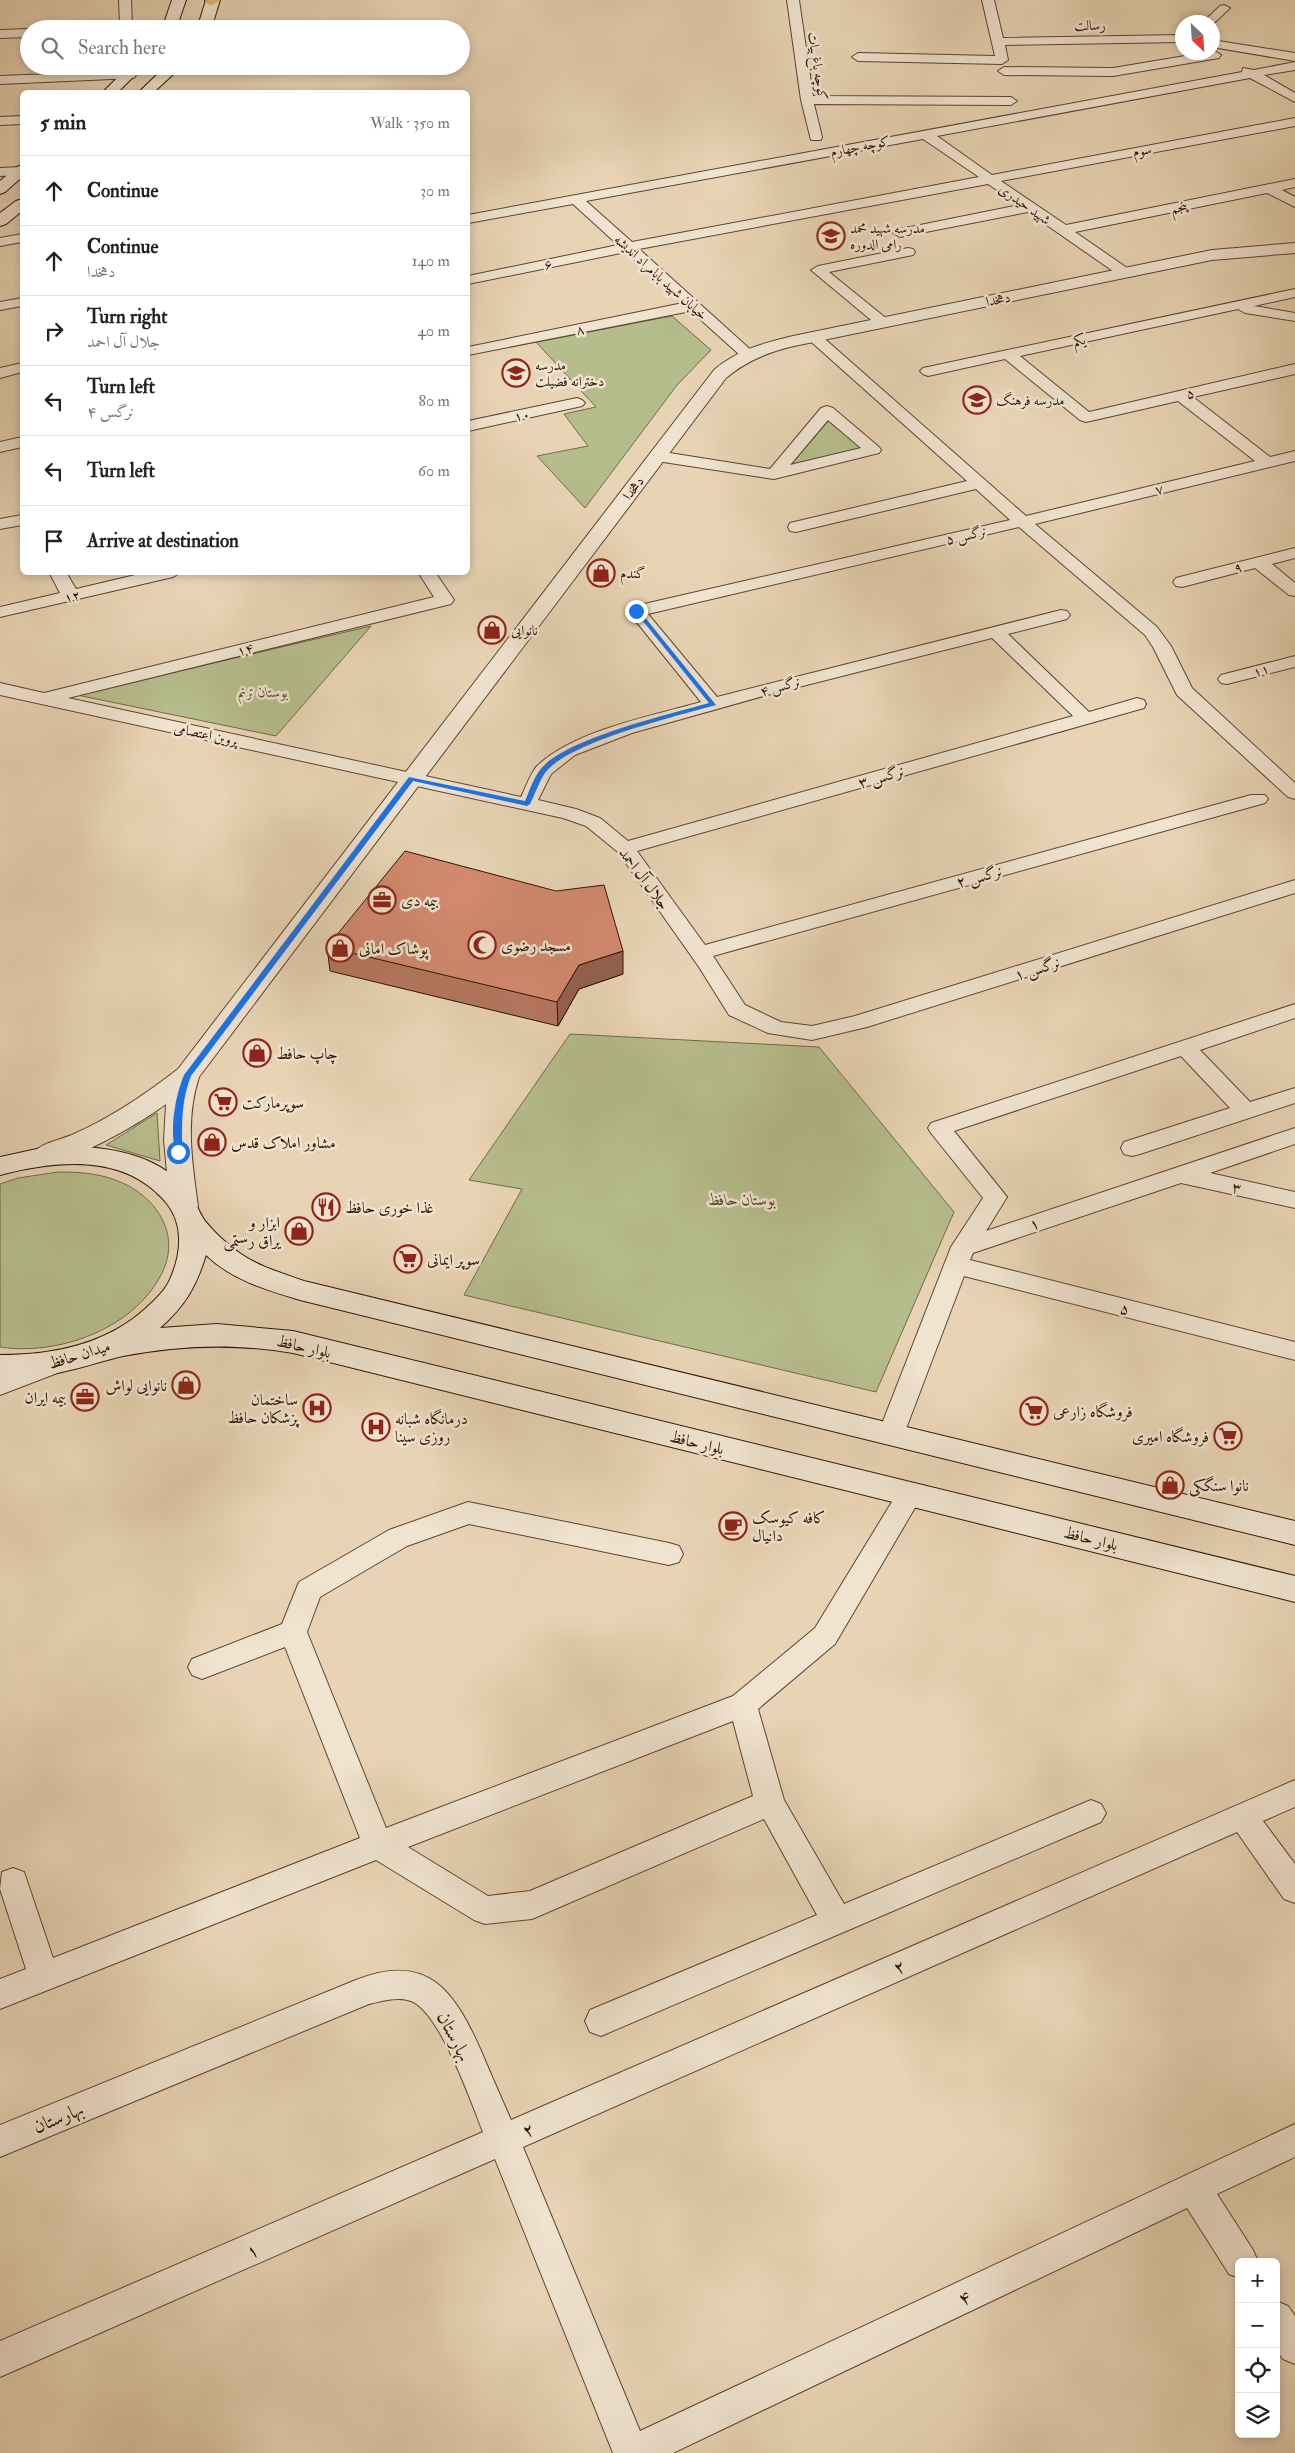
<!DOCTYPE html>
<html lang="en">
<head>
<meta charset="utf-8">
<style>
	:root { --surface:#fff; --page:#f2f2f2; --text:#222; --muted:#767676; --line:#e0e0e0 }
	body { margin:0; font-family:"IM FELL Double Pica",Amiri,serif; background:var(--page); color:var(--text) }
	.controls { position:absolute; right:15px; bottom:15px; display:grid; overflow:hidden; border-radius:8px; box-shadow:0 2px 8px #0003 }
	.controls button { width:45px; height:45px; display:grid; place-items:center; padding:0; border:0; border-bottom:1px solid var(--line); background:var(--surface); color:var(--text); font:25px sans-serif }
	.compass { position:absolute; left:1175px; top:15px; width:45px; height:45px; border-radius:50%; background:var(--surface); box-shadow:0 2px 8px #0003; rotate:155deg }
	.stop { position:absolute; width:15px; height:15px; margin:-11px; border:4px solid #1a73e8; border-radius:50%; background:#fff }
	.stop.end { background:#1a73e8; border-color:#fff; box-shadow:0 1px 5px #0008 }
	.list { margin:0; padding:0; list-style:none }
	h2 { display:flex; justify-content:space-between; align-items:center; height:65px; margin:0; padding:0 20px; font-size:21px }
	h2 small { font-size:16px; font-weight:400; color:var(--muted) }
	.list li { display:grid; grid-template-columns:32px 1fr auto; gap:15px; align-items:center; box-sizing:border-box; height:70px; padding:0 20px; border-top:1px solid var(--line) }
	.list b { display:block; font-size:19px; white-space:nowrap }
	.list p { margin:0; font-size:16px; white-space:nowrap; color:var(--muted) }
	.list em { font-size:16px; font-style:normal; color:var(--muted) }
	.icon { flex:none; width:28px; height:28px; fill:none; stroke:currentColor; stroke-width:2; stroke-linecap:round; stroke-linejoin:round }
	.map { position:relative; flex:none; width:1295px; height:2453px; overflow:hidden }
	.search { position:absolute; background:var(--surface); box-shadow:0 2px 8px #0003; left:20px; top:20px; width:450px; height:55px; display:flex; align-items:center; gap:12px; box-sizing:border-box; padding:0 18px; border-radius:28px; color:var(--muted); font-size:19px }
	.panel { position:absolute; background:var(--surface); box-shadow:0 2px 8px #0003; left:20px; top:90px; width:450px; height:485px; border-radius:8px }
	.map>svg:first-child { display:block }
</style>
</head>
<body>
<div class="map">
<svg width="1295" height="2453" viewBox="0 0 1295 2453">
	<rect width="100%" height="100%" fill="#e8d4b5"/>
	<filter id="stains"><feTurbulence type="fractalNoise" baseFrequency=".004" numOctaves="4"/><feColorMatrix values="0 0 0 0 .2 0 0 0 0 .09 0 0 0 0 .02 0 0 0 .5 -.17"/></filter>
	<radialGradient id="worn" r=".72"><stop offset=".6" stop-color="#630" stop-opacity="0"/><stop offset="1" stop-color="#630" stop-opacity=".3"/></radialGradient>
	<g fill="#b6bd8d" stroke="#726948">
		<polygon points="672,316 711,350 677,385 585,508 537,456 588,446 564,414 596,407 536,342"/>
		<polygon points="830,419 865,448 788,468"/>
		<polygon points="371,626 276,736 77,695"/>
		<polygon points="570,1034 819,1047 954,1212 876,1392 464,1295 522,1189 469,1180"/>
		<polygon points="157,1113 160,1161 106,1145"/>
		<path d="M58,1172C78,1172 97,1173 115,1180C155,1194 183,1234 161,1275C133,1329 58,1356 0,1347V1184L18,1178Z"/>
	</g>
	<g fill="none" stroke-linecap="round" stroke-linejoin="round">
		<g stroke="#5c4530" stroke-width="2">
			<g id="minor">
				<polygon points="119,0 131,0 132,24 172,21 178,25 168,29 100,29 106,25 120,25"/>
				<polygon points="787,0 799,0 813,96 1011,97 1017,101 1011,105 814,104 822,137 821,140 811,140 801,100"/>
				<polygon points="982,0 994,0 1003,38 1182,35 1182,42 1005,45 1008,60 1002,64 858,61 852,57 858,53 995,56"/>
				<polygon points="1224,5 1230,8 1213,24 1212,22 1203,22 1220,6"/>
				<polygon points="29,29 29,37 0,38 0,30"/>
				<polygon points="1212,40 1295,53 1295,61 1212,47"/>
				<polygon points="1215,51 1221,55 1219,58 1113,76 1004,75 998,71 1004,67 1113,68"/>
				<path d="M1295,62V70L1264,75L1295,93V102L1250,78L937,136L992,175L1295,118V126L1001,181L1066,225L1295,179V187L1282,190L1295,197V207L1267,193L1075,232L1130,270L1132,273L1130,276H1120L1028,212L900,237L893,233L900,229L1019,205L988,184L639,249L752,351L755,354L752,357H742L691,311L468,355V347L683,303L626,252L468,284V276L618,245L573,204L468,223V215L1242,72L1243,68L1254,70ZM923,139L979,177L632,242L586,201Z"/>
				<polygon points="130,71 136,75 134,78 0,84 0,76"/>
				<polygon points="22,116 22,124 0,125 0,117"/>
				<polygon points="22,167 22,175 0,176 0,168"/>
				<polygon points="22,234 22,242 0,246 0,238"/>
				<polygon points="908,248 913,249 915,252 913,255 829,272 887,319 889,322 882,326 877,325 811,270 818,266"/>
				<path d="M1295,289V297L1254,306L1295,313V321L1245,313L1238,309L1020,356L1089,412L1295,364V374L1193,397L1270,457L1295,451V461L1035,524L1157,627L1171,646L1192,688L1295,783V799L1288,797L1177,695L1153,647L1145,635L1019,527L648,614L717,697L1061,610L1067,611L1070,615L1067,619L1008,634L1089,712L1137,698L1144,700L1146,704L1144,708L637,851L705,945L1251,795H1265L1268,799L1265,803L713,956L745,1005L781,1022L812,1026L855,1016L1295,880V893L867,1027L812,1040L768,1033L729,1015L699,967L618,852L586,826L563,818L0,695V683L44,693L434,597L418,572H435L454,600L451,604L68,698L521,797C526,787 530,774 537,766C575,730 652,716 701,702L631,615L628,611L631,607L1010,520L976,489L796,532L790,531L788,527L790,523L967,481L808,339L806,336L808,333H818L1026,516L1255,461L1178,401L1086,422L1080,420L1005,359L928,376L923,374L920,371L923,368ZM992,638L1073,716L628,841L600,818L576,809L538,800L551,774L575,755L632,733L767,695Z"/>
				<polygon points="22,298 22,306 0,310 0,302"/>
				<polygon points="22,363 22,372 0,378 0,368"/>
				<polygon points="577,398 582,400 585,403 582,406 468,431 468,421"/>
				<path d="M827,406L833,408L879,447L881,450L879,453L774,479L657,461L649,456L657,451L770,469L821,408ZM828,420L861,448L790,465Z"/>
				<polygon points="22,437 22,447 0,452 0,442"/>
				<polygon points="22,515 22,525 0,529 0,519"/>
				<polygon points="1295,548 1295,558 1272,564 1295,583 1295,596 1289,595 1255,568 1182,587 1176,586 1173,582 1176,578"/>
				<polygon points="49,572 66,572 76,589 148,572 181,572 173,577 0,617 0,607 60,593"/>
				<polygon points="1295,656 1295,667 1227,684 1221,683 1218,679 1221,675"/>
				<polygon points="1295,1004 1295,1018 1200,1050 1250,1102 1295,1088 1295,1103 1140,1154 1132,1156 1124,1154 1121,1148 1124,1142 1230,1108 1181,1056 954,1131 1007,1197 986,1231 1295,1128 1295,1144 1210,1173 1295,1192 1295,1208 1181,1183 973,1253 970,1260 1295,1342 1295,1360 964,1276 904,1434 900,1441 891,1444 882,1441 878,1434 951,1247 983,1198 931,1133 928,1128 931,1123"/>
				<path d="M910,1484L919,1487L923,1494L835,1644L758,1709L784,1800L844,1904L1091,1800L1101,1804L1106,1813L1101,1822L601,2036L590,2032L585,2021L590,2010L817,1915L764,1819L532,1919L485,1924L474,1920L376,1860L0,2009V1979L26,1969L0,1889L2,1872L13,1868L24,1872L53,1958L360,1838L285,1647L202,1679L192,1675L188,1667L192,1659L282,1624L299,1582L389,1530L468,1502L669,1543L679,1546L683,1554L679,1562L669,1565L469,1524L407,1546L320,1597L307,1632L386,1828L733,1696L815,1628L901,1487ZM733,1721L753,1796L530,1891L488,1896L408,1847Z"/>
				<path d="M1295,1780V1807L1263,1821L1295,1864V1903L1284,1899L1237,1832L523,2147L640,2431L1295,2124V2157L1217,2194L1253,2250L1258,2262H1239V2278L1229,2274L1187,2208L673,2453H613L495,2159L0,2377V2341L483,2132C471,2102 440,2012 411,2001C398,1996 382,2001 369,2004L0,2157V2125L356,1980C429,1951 455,1992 482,2053C491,2075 501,2097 511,2120Z"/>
				<polygon points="1276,2301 1288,2306 1295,2316 1295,2364 1283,2359 1276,2350"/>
			</g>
		</g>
		<g stroke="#5c4530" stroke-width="2">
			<g id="tertiary">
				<path d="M1295,243V253L1212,260L794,346C768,352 746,361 726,378L199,1077C185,1120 192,1162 198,1206L194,1213L184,1216L174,1213L170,1206L164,1140L166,1104C142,1122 62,1170 35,1162L31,1156C38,1143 61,1140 74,1134C112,1117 146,1094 178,1069L714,370C737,350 764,343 793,336L1212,250Z"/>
				<polygon points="50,1353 60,1356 65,1364 60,1372 0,1395 0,1372"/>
			</g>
		</g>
		<g stroke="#2d1503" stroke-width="2">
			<g id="secondary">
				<polygon points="172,0 186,0 176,29 162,29"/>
				<polygon points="206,0 220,0 211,29 197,29"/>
				<polygon points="129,66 144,66 118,92 103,92"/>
				<polygon points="166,66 182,66 154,92 139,92"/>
				<polygon points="22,165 22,177 5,192 0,194 0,181 17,167"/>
				<polygon points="22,199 22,211 6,224 0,226 0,213 16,201"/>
				<path d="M71,1146C115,1148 163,1156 190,1194C196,1202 199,1213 205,1221C214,1232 229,1246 241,1254C260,1267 282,1273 304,1281L1295,1521V1545L300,1300C266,1290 232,1280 206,1255C196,1287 185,1306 160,1328L217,1324L293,1331L1295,1576V1602L293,1353C235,1343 181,1345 123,1356C101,1361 79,1369 57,1373C38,1377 19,1377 0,1377V1355C52,1355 105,1345 145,1309C155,1300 166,1290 171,1277C182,1251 184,1221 163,1199C121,1153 55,1161 0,1175V1157L46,1147Z"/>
			</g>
		</g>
		<g stroke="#2d1503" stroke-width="2">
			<polygon id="primary" points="205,0 219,0 219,1 212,5 207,4"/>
		</g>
		<use href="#minor" fill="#f0e3cf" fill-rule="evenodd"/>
		<use href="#tertiary" fill="#f0e3cf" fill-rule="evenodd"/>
		<use href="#secondary" fill="#f0e3cf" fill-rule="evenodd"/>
		<use href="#primary" fill="#e4ba7a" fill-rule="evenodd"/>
	</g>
	<polygon fill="#b57660" stroke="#2d1503" points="327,947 623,974 579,989 558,1026 330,971"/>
	<polygon fill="#93604e" stroke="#2d1503" points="623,951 623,974 579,989 558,1026 557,1002 579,965"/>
	<polygon fill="#d28970" stroke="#2d1503" points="405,851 556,891 604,885 623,951 579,965 557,1002 327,947"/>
	<path fill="#1a73e8" d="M634,610H639L716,705C677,716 568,742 545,773C539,782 535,794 530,804L527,806L413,781L191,1076C181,1101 182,1125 182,1152L176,1154C169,1132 175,1096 184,1075L409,777L525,801C529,792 533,779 540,770C563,739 670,714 709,703Z"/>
	<defs>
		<g id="school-ring" transform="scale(1.4375)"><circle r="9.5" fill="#f0e3cf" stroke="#8f2418" stroke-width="1.5"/><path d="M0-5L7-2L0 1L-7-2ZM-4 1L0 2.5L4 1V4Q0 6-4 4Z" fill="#8f2418"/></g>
		<g id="shop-ring" transform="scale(1.4375)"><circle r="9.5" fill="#f0e3cf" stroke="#8f2418" stroke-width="1.5"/><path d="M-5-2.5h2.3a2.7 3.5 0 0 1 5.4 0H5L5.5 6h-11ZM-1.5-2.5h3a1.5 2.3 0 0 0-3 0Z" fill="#8f2418"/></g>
		<g id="office-ring" transform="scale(1.4375)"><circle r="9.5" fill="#f0e3cf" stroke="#8f2418" stroke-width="1.5"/><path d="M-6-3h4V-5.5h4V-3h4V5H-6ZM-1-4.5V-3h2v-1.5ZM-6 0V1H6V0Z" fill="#8f2418"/></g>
		<g id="mosque-ring" transform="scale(1.4375)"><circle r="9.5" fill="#f0e3cf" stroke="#8f2418" stroke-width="1.5"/><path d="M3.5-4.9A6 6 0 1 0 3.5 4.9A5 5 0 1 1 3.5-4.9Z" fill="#8f2418"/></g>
		<g id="supermarket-ring" transform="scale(1.4375)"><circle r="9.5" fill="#f0e3cf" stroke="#8f2418" stroke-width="1.5"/><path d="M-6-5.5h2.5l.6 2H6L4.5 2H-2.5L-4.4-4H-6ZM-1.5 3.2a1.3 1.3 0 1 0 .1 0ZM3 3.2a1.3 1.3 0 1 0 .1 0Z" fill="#8f2418"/></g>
		<g id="restaurant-ring" transform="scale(1.4375)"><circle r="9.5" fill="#f0e3cf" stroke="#8f2418" stroke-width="1.5"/><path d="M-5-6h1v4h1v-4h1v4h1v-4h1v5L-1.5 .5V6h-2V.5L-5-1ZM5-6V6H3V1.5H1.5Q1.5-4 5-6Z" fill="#8f2418"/></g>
		<g id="hospital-ring" transform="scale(1.4375)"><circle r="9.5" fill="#f0e3cf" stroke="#8f2418" stroke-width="1.5"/><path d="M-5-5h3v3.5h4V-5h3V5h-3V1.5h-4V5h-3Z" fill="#8f2418"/></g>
		<g id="cafe-ring" transform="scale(1.4375)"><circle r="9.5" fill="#f0e3cf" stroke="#8f2418" stroke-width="1.5"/><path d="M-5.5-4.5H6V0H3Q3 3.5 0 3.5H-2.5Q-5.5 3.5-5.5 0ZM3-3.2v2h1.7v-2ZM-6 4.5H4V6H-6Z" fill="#8f2418"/></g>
	</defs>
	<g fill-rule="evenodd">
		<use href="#school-ring" x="831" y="236"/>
		<use href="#school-ring" x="516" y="373"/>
		<use href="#school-ring" x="977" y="400"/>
		<use href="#shop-ring" x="601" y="573"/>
		<use href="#shop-ring" x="492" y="630"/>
		<use href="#office-ring" x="382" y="900"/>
		<use href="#mosque-ring" x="482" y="945"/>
		<use href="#shop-ring" x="340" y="948"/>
		<use href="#shop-ring" x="257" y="1053"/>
		<use href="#supermarket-ring" x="223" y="1102"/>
		<use href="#shop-ring" x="212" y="1142"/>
		<use href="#restaurant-ring" x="326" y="1207"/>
		<use href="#shop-ring" x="299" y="1231"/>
		<use href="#supermarket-ring" x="408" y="1259"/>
		<use href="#shop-ring" x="186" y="1385"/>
		<use href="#office-ring" x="85" y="1397"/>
		<use href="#hospital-ring" x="317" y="1408"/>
		<use href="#supermarket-ring" x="1034" y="1411"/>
		<use href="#hospital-ring" x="376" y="1427"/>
		<use href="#supermarket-ring" x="1228" y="1436"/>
		<use href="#shop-ring" x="1170" y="1485"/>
		<use href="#cafe-ring" x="733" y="1526"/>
	</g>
	<g text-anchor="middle" stroke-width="5" stroke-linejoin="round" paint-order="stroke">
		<g font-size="14" fill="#2d1503" stroke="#f0e3cf">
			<text transform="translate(1090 25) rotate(-1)" y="5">رسالت</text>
			<text transform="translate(818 66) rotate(81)" y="5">کوچه باغ بیات</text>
			<text transform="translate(860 146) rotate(-11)" y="5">کوچه چهارم</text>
			<text transform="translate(1142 150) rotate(-10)" y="5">سوم</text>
			<text transform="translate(1025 204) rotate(35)" y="5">شهید حیدری</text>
			<text transform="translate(1179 207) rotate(-12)" y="5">پنجم</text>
			<text transform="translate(548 264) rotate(-11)" y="5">۶</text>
			<text transform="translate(661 277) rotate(42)" y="5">خیابان شهید بابامراد اندیشه</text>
			<text transform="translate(998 299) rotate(-11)" y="5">دهخدا</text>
			<text transform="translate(580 329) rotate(-11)" y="5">۸</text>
			<text transform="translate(1079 340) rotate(-11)" y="5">یکم</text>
			<text transform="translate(1190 393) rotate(-13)" y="5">۵</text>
			<text transform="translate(522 415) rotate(-12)" y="5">۱۰</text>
			<text transform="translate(633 488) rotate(-53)" y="5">دهخدا</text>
			<text transform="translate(1159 489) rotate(-14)" y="5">۷</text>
			<text transform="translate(966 535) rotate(-13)" y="5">نرگس ۵</text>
			<text transform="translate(1238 567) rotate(-15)" y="5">۹</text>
			<text transform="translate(72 596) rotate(-13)" y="5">۱۲</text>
			<text transform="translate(245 649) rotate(-14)" y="5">۱۴</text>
			<text transform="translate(1261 670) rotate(-15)" y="5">۱۱</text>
			<text transform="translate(780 686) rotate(-15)" y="5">نرگس ۴</text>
			<text transform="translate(206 734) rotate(12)" y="5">پروین اعتصامی</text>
		</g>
		<g font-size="14" fill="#2d1503" stroke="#f0e3cf" text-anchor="start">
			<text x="850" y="233">مدرسه شهید محمد<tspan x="850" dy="16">رامی الدوره</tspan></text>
			<text x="535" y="370">مدرسه<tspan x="535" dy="16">دخترانه فضيلت</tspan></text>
			<text x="996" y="405">مدرسه فرهنگ</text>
			<text x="620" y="578">گندم</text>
			<text x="511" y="635">نانوایی</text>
		</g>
		<g font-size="14" font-style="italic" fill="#56472c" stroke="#f0e3cf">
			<text x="263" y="697">بوستان ترنم</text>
		</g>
		<g font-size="16" fill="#2d1503" stroke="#f0e3cf">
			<text transform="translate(881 776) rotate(-16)" y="6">نرگس ۳</text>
			<text transform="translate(979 876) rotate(-15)" y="6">نرگس ۲</text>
			<text transform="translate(645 878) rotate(53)" y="6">جلال آل احمد</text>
			<text transform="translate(1037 968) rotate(-17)" y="6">نرگس ۱</text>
			<text transform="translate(1237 1187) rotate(13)" y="6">۳</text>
			<text transform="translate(1034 1223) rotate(-19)" y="6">۱</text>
			<text transform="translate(1125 1308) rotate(14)" y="6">۵</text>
			<text transform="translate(304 1346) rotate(13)" y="6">بلوار حافظ</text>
			<text transform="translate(79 1354) rotate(-17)" y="6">میدان حافظ</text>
			<text transform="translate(697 1442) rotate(14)" y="6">بلوار حافظ</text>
			<text transform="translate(1091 1538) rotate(14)" y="6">بلوار حافظ</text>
		</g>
		<g font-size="16" fill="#2d1503" stroke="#f0e3cf" text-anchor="start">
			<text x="401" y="906">بیمه دی</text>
			<text x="501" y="951">مسجد رضوی</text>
			<text x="359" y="954">پوشاک امانی</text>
			<text x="276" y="1059">چاپ حافط</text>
			<text x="242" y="1108">سوپرمارکت</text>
			<text x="231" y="1148">مشاور املاک قدس</text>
			<text x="345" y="1213">غذا خوری حافظ</text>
			<text x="280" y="1228" text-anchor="end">ابزار و<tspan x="280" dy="18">یراق رستمی</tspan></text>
			<text x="427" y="1265">سوپر ایمانی</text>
			<text x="167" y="1391" text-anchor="end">نانوایی لواش</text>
			<text x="66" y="1403" text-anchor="end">بیمه ایران</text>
			<text x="298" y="1405" text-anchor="end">ساختمان<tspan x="298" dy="18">پزشکان حافظ</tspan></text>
			<text x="1053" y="1417">فروشگاه زارعی</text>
			<text x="395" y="1424">درمانگاه شبانه<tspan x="395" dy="18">روزی سینا</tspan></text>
			<text x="1209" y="1442" text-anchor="end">فروشگاه امیری</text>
			<text x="1189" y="1491">نانوا سنگکی</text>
			<text x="752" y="1523">کافه کیوسک<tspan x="752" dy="18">دانیال</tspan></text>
		</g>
		<g font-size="16" font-style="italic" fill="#56472c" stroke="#f0e3cf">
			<text x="742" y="1205">بوستان حافظ</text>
		</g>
		<g font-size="19" fill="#2d1503" stroke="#f0e3cf">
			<text transform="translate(899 1966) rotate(-24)" y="7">۲</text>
			<text transform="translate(455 2036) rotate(63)" y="7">بهارستان</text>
			<text transform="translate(58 2117) rotate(-22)" y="7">بهارستان</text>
			<text transform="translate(528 2129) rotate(-24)" y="7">۲</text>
			<text transform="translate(252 2250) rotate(-24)" y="7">۱</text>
			<text transform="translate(964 2297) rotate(-25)" y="7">۴</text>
		</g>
	</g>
	<rect width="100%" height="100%" filter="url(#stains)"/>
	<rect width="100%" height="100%" fill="url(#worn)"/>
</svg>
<div class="controls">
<button>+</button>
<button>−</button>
<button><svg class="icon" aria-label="locate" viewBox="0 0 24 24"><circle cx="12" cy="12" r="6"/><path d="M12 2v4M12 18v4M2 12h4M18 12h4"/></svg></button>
<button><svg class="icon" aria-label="layers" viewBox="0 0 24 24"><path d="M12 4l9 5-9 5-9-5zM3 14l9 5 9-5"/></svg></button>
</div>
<svg class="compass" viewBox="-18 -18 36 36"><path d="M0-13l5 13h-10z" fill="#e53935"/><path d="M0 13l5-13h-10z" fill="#767676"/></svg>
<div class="stop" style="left:178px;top:1152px"></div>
<div class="stop end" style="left:636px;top:611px"></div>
<div class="search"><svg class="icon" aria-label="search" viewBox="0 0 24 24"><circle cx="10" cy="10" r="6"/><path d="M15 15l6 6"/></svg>Search here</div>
<section class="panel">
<h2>5 min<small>Walk · 350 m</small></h2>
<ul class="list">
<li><svg class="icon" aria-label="ahead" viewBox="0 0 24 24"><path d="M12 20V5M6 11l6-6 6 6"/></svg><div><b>Continue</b></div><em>30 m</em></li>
<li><svg class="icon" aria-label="ahead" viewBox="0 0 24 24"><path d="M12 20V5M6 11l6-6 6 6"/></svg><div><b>Continue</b><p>دهخدا</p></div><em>140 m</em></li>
<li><svg class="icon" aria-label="right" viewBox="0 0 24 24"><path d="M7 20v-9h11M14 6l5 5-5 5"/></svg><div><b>Turn right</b><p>جلال آل احمد</p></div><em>40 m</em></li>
<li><svg class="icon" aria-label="left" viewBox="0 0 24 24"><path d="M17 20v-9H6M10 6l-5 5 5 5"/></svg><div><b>Turn left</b><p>نرگس ۴</p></div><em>80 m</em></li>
<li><svg class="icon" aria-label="left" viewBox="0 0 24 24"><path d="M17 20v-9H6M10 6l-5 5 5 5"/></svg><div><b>Turn left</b></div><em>60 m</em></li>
<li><svg class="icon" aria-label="arrive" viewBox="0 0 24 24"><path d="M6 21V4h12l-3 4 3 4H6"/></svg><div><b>Arrive at destination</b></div></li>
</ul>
</section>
</div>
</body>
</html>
